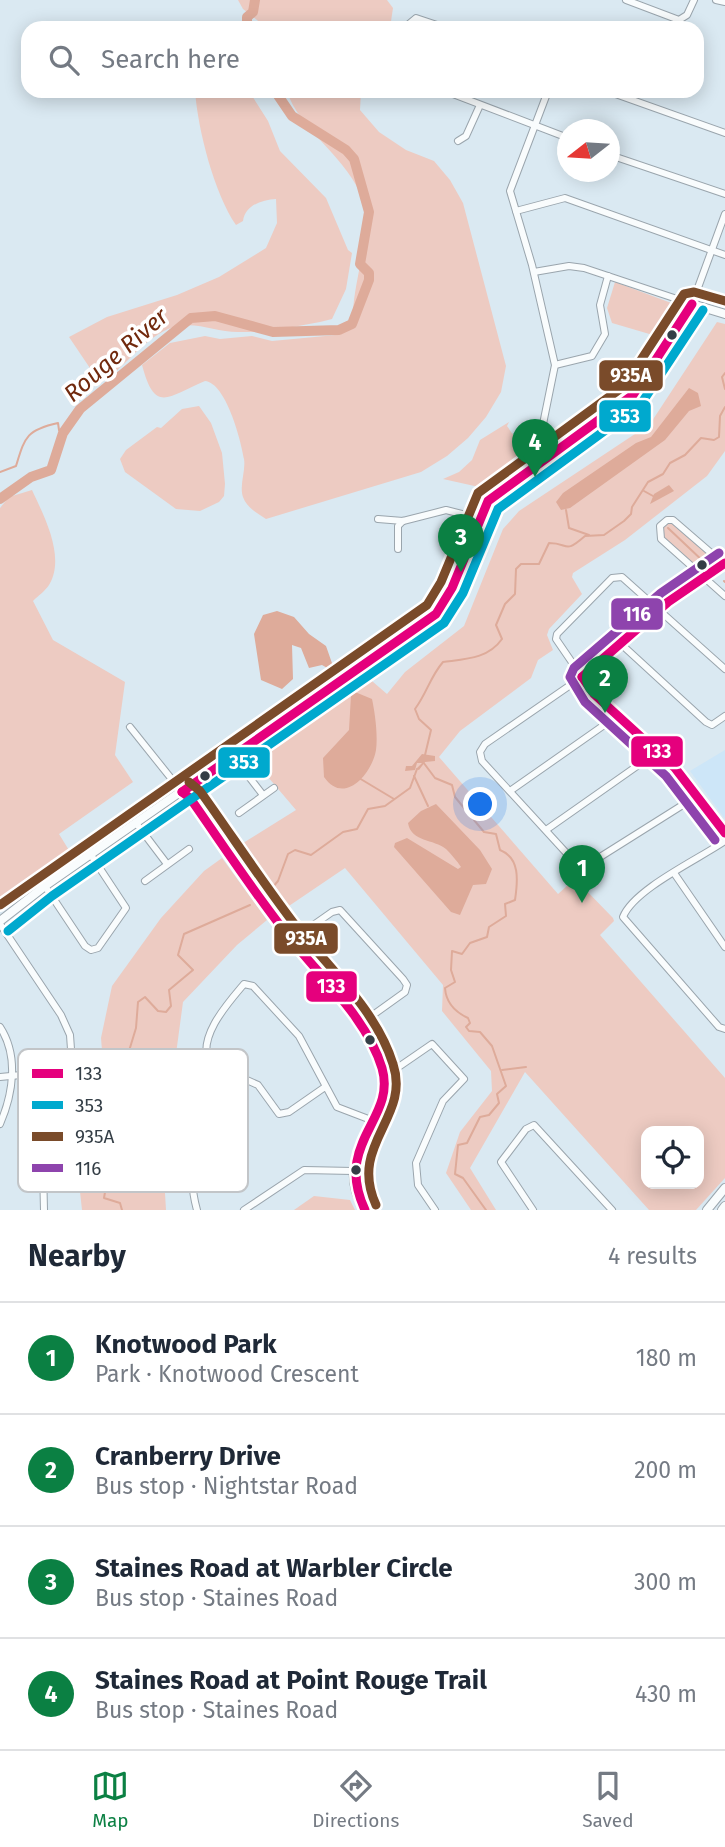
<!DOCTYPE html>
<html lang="en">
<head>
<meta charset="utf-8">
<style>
	:root { --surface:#fff; --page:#f6f6f7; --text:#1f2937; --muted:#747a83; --line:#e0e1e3; --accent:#0b8043 }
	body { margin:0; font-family:"Fira Sans",sans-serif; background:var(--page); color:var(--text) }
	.controls { position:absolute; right:21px; bottom:21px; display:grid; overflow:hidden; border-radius:14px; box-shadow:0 4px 18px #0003 }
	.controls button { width:63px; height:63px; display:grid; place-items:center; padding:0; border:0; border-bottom:2px solid var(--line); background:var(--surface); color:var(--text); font:35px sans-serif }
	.compass { position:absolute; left:557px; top:119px; width:63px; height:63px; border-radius:50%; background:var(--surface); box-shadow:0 4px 18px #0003; rotate:253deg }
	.you { position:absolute; left:481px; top:805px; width:24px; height:24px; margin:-18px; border:5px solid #fff; border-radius:50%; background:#1a73e8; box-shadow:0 0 0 10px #1a73e833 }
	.badge { display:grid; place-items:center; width:46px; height:46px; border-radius:50%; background:var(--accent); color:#fff; font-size:23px; font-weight:700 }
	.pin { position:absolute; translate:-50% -58px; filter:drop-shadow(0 2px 4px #0008) }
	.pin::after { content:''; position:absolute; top:37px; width:24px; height:21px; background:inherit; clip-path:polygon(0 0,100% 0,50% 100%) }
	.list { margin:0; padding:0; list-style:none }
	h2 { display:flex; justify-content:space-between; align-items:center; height:91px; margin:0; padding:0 28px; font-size:30px }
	h2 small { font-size:23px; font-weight:400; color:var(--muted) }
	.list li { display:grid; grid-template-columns:46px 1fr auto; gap:21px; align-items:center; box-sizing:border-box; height:112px; padding:0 28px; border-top:2px solid var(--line) }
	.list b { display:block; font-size:26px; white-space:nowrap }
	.list p { margin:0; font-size:23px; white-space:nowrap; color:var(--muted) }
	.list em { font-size:23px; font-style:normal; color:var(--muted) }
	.icon { flex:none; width:38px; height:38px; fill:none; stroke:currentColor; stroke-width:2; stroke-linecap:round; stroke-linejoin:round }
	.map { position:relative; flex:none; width:725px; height:1210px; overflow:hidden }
	.search { position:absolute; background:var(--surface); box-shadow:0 4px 18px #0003; left:21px; right:21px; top:21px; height:77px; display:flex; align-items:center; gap:18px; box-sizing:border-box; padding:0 24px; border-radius:21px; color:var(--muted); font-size:26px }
	.sheet { height:539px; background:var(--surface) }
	nav { display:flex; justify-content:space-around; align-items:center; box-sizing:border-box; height:98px; border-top:2px solid var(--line); background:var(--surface); font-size:19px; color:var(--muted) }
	nav a { display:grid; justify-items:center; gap:4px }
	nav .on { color:var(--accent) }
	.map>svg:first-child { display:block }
</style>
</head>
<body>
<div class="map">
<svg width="725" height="1210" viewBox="0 0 725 1210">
	<rect width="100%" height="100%" fill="#dae9f2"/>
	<polygon fill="#cde6f8" points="725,750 725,819 690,771"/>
	<g fill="#edcbc2" fill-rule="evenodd">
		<polygon points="238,0 387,0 393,8 390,28 267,28 243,9"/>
		<path d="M195,91H249L268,121L280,151L326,198L348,250L352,253L346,289L332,319L320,322C293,327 265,333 238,332C214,332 193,319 168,329C141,341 125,368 100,383L69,337L107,317L177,295L219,277L266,248L277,223L276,199C262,200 245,205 243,221L236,225C214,193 198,130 195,91Z"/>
		<path d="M287,91H361L360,110L379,132L406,150L434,161L450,180L463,203L506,366L501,392L486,417L468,438L447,456L421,472L266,519C257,513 247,508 243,497C239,485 246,471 244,459C241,440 226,383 205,381C167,397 155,414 142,365L170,343L205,336L220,339L252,336L272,341L336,335L348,326L353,313C354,279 372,233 363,201C350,159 298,129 287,91Z"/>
		<polygon points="615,282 682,307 663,338 612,323 607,308"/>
		<path d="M717,322L725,324V451L707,476L625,540L573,573L572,577L582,594L549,629L547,635L553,650L538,660L531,678L460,731L439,757L558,894L579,875L578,882L613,918L614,921L600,935L725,1078V1178L696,1210H649L525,1072L470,1168L496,1210H471L446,1173L460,1132L492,1091L491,1071L442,1011L443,985L345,868L280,912L235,848L296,810L251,757L365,675L387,694L405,672L464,626L503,529L519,511L650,424ZM646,1131H699V1184H646Z"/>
		<polygon points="199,406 211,423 222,453 225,484 224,496 219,502 200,511 176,509 125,472 120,459 126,450 157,427 161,428 182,409"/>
		<polygon points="509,422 507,426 530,459 488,489 443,479 459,472 472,460 480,440"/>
		<path d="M32,490C44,516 66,557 49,585C45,591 38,596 33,601L53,640L125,682L115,755L133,782L59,834L75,860L0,911V508L9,497Z"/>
		<polygon points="672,522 715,561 699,570 662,536 663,525"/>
		<polygon points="222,858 267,920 237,945 183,1002 176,1054 193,1085 163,1159 166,1210 82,1210 78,1173 106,1100 101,1038 112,986 161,918 204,871"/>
		<polygon points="314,1196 350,1200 355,1210 294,1210"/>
	</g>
	<g fill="#deab9a">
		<polygon points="689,388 698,393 701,406 689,411 665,440 570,508 561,510 556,502 563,493 636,443 651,437"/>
		<polygon points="669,485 674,491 650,504 654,494"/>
		<polygon points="277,611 294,617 309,634 326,646 333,666 329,669 322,665 309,668 301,648 292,645 293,679 282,689 261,680 254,634 263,615"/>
		<path d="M355,692L372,699C375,713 378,735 376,750C372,774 344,806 324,777L323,758L349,730L351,695Z"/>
		<polygon points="422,754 435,756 435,761 425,762 419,770 416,769 422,763 417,763 415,770 405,771 406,766 412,766"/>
		<path d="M436,804L480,850L492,869L486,884L473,885L460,915L451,912L394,847L395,843L407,838L458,869L461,867C457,861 451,854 446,849C434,839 411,842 408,823L421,811Z"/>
	</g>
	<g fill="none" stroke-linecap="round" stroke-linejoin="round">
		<g stroke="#deab9a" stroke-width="2">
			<polyline points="725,373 722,377 725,389"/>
			<path d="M0,472L16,466C25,437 26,430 58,423L59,430"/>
			<polyline points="644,491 653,496"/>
			<polyline points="566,510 569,528 589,535"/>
			<polyline points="668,528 705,563"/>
			<polyline points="724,581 725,582"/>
			<path d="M425,755L431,730L419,719L415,709C427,693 430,677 443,662C465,659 488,659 502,639L496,625L505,604L515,594L516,569L521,564H539L549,543C570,543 563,555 585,536L604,535L624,521L631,514L632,507L648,482L663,474L670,463L685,455L701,438L714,440L719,437L720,416L725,407"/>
			<path d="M423,762L435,778L452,785L455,797L464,808L472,809L474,820L484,832L496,834L500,850C520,858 518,880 515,900L505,904L506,916L489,927L487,937L470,943L462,954L452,951L451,970L455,982L445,988C446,1003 455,1012 468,1018L470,1023L466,1027L469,1031L480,1032L492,1046L506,1086L497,1094L499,1103L489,1115L480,1117L467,1143L458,1145L455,1174L463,1178L486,1210"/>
			<polyline points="414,776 428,806"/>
			<polyline points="359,778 394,799"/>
			<polyline points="272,888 278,881 288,854 295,850 311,855 343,832 357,829 368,809 385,806 410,788 417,769"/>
			<polyline points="502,1070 526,1067"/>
			<path d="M122,1210L120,1203L104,1198L108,1175L123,1168L130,1160L122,1153H113L110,1144L123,1128L134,1125L139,1105L150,1096C146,1083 137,1082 126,1082L122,1074L136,1028L138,1002L145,997L158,1011L166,1012L171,1006L169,990L193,970L178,955L184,934L250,905"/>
		</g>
		<g stroke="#deab9a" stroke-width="10">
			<polyline points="247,28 247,17 253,12 255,0"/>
			<polyline points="0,499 31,477 51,470 63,433 80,409 191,318 215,316 273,332 339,330 352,324 369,280 369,273 360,264 369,212 354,159 346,150 292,116 275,91"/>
		</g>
		<g stroke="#9aa5ad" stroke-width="8">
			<g id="street">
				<polyline points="626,0 679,20 687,15 694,0"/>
				<polyline points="716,0 725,2"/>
				<polyline points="404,28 416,18 446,28"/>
				<polyline points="445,91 568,138"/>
				<polyline points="548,91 510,191 532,265 555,365 543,424 560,449"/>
				<polyline points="607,91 725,133"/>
				<polyline points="458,141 466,136 480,105"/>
				<polyline points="610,155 725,194"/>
				<polyline points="516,211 565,198 725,255"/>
				<polyline points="534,272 569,266 584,268 692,304 725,214"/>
				<polyline points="555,365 592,356 605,334 600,305 608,276"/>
				<polyline points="378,519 403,521 446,510 478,518"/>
				<polyline points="398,549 398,526 403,521"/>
				<polyline points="725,565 673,520 667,520 660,526 661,539 725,596"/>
				<polyline points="621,644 706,722 712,725 725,716"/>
				<polyline points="130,727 182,792"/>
				<polyline points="233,756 263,795"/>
				<polyline points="510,791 617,716"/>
				<polyline points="697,796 581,869 482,761 480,752 485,744 582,677 556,639 557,634 612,578 622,577 725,669"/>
				<polyline points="239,813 274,788"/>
				<polyline points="136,823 167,864"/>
				<polyline points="546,830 657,752"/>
				<path d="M725,841C699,859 634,889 623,917L719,1027L725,1029"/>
				<polyline points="674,873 725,947"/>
				<polyline points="145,881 189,849"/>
				<polyline points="45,886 85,946 91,950 98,948 126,908 91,855"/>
				<polyline points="0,924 61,1015 70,1035 74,1092 43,1168 44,1210"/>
				<polyline points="292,940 332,912 340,910 403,979 407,985 405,992 359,1025"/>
				<path d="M0,1027C19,1056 13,1094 0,1124"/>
				<polyline points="383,1072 400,1066 432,1044 464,1079 443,1101 416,1163 418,1185 435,1210"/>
				<polyline points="0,1077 73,1070"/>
				<path d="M325,1087L289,1112L279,1114L258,1085L209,1063C197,1037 228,1003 244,984L253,986L299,1036L337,1107L371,1120"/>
				<path d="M197,1210C189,1181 190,1156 214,1137"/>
				<polyline points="244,1210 304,1170 353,1171"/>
				<polyline points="533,1210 501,1162 526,1129 534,1125 612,1210"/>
			</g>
		</g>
		<g stroke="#9aa5ad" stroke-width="10">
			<g id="secondary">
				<path d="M725,563C671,594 629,637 582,677L594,694L675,768L725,833"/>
				<path d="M182,792L190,798C223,845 255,893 290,938C323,980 362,1016 382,1068C399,1112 327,1154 365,1210"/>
				<path d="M0,921L45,886L436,614C462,582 467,536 488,501L633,395L672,339L692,304L725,314"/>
				<polyline points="707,1210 725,1188"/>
				<polyline points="722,1210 725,1206"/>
			</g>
		</g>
		<use href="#street" stroke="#f9fcfd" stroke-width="6"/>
		<use href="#secondary" stroke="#f9fcfd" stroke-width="8"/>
		<g stroke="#fff" stroke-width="14">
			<g id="bus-1">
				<polyline points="582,677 594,694 675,768 725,833"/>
				<polyline points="582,677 668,602 725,563"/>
				<polyline points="182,792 436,614 452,588 488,501 633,395 692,304"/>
				<path d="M182,792L190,798C223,845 254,893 290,938C321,978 367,1018 382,1068C397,1120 333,1141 365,1210"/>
			</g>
		</g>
		<g stroke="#fff" stroke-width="14">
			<polyline id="bus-2" points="8,931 52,896 444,623 463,593 498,509 641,404 703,310"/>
		</g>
		<g stroke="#fff" stroke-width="14">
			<g id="bus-3">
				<path d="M189,782L200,791C233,837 264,885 299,930C332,971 377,1012 393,1064C411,1118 348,1144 376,1205"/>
				<polyline points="0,905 427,605 441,582 478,493 624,386 684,294 694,292 725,301"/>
			</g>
		</g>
		<g stroke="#fff" stroke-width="14">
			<polyline id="bus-4" points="715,840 666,776 585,702 570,677 574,668 661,593 719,553"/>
		</g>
		<use href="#bus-1" stroke="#e5007d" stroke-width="9"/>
		<use href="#bus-2" stroke="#00a9ce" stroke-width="9"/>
		<use href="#bus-3" stroke="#7a4b2a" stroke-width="9"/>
		<use href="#bus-4" stroke="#8e44ad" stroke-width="9"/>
	</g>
	<g fill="#343e46" stroke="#fff" stroke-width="2.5">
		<circle cx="672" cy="335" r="6"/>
		<circle cx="702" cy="565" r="6"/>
		<circle cx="205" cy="776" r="6"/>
		<circle cx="370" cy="1040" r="6"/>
		<circle cx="356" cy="1170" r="6"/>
	</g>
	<g text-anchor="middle" stroke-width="7" stroke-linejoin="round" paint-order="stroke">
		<g font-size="24" font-style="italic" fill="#71290d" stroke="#fff">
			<text transform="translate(116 355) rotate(-41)" y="8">Rouge River</text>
		</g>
	</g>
	<rect x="18" y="1049" width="230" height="143" rx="10" fill="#fff" stroke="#c2c5c8" stroke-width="2"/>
	<rect x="32" y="1069" width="31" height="9" fill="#e5007d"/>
	<rect x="32" y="1101" width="31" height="8" fill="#00a9ce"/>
	<rect x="32" y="1132" width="31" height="9" fill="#7a4b2a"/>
	<rect x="32" y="1164" width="31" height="8" fill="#8e44ad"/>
	<g font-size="19" fill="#343e46">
		<text x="75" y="1080">133</text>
		<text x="75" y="1112">353</text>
		<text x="75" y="1143">935A</text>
		<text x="75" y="1175">116</text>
	</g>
	<g stroke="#fff" stroke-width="2.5">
		<rect x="598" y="359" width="66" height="33" rx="7" fill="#7a4b2a"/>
		<rect x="598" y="399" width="54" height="34" rx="7" fill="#00a9ce"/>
		<rect x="610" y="597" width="54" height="34" rx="7" fill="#8e44ad"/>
		<rect x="630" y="735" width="54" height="33" rx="7" fill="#e5007d"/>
		<rect x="217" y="746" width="54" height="33" rx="7" fill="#00a9ce"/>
		<rect x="273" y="922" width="66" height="33" rx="7" fill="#7a4b2a"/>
		<rect x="305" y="970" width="53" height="33" rx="7" fill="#e5007d"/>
	</g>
	<g font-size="19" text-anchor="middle" font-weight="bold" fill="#fff">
		<text x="631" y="382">935A</text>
		<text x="625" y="423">353</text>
		<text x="637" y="621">116</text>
		<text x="657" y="758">133</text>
		<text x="244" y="769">353</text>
		<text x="306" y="945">935A</text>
		<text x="331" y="993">133</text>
	</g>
</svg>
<div class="controls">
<button><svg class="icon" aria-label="locate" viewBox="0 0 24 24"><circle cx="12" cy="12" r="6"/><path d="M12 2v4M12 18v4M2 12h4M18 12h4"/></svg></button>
</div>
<svg class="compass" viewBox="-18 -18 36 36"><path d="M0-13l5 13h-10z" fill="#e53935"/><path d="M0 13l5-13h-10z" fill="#747a83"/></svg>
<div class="you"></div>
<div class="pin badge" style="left:582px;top:903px">1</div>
<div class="pin badge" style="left:605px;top:713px">2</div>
<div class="pin badge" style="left:461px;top:572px">3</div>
<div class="pin badge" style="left:535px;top:477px">4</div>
<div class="search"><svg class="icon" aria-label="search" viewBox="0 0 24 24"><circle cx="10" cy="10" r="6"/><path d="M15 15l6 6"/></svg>Search here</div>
</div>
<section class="sheet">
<h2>Nearby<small>4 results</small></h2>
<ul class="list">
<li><span class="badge">1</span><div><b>Knotwood Park</b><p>Park · Knotwood Crescent</p></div><em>180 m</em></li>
<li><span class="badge">2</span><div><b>Cranberry Drive</b><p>Bus stop · Nightstar Road</p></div><em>200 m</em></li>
<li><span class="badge">3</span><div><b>Staines Road at Warbler Circle</b><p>Bus stop · Staines Road</p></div><em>300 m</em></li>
<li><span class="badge">4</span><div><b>Staines Road at Point Rouge Trail</b><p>Bus stop · Staines Road</p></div><em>430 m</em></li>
</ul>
</section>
<nav>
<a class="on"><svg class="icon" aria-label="map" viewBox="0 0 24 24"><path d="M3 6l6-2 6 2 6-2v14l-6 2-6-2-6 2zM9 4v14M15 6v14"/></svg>Map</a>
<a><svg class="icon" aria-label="directions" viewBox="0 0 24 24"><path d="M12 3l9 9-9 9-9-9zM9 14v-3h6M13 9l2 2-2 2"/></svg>Directions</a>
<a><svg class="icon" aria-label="saved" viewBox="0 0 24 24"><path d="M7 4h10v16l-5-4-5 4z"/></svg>Saved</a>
</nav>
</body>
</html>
